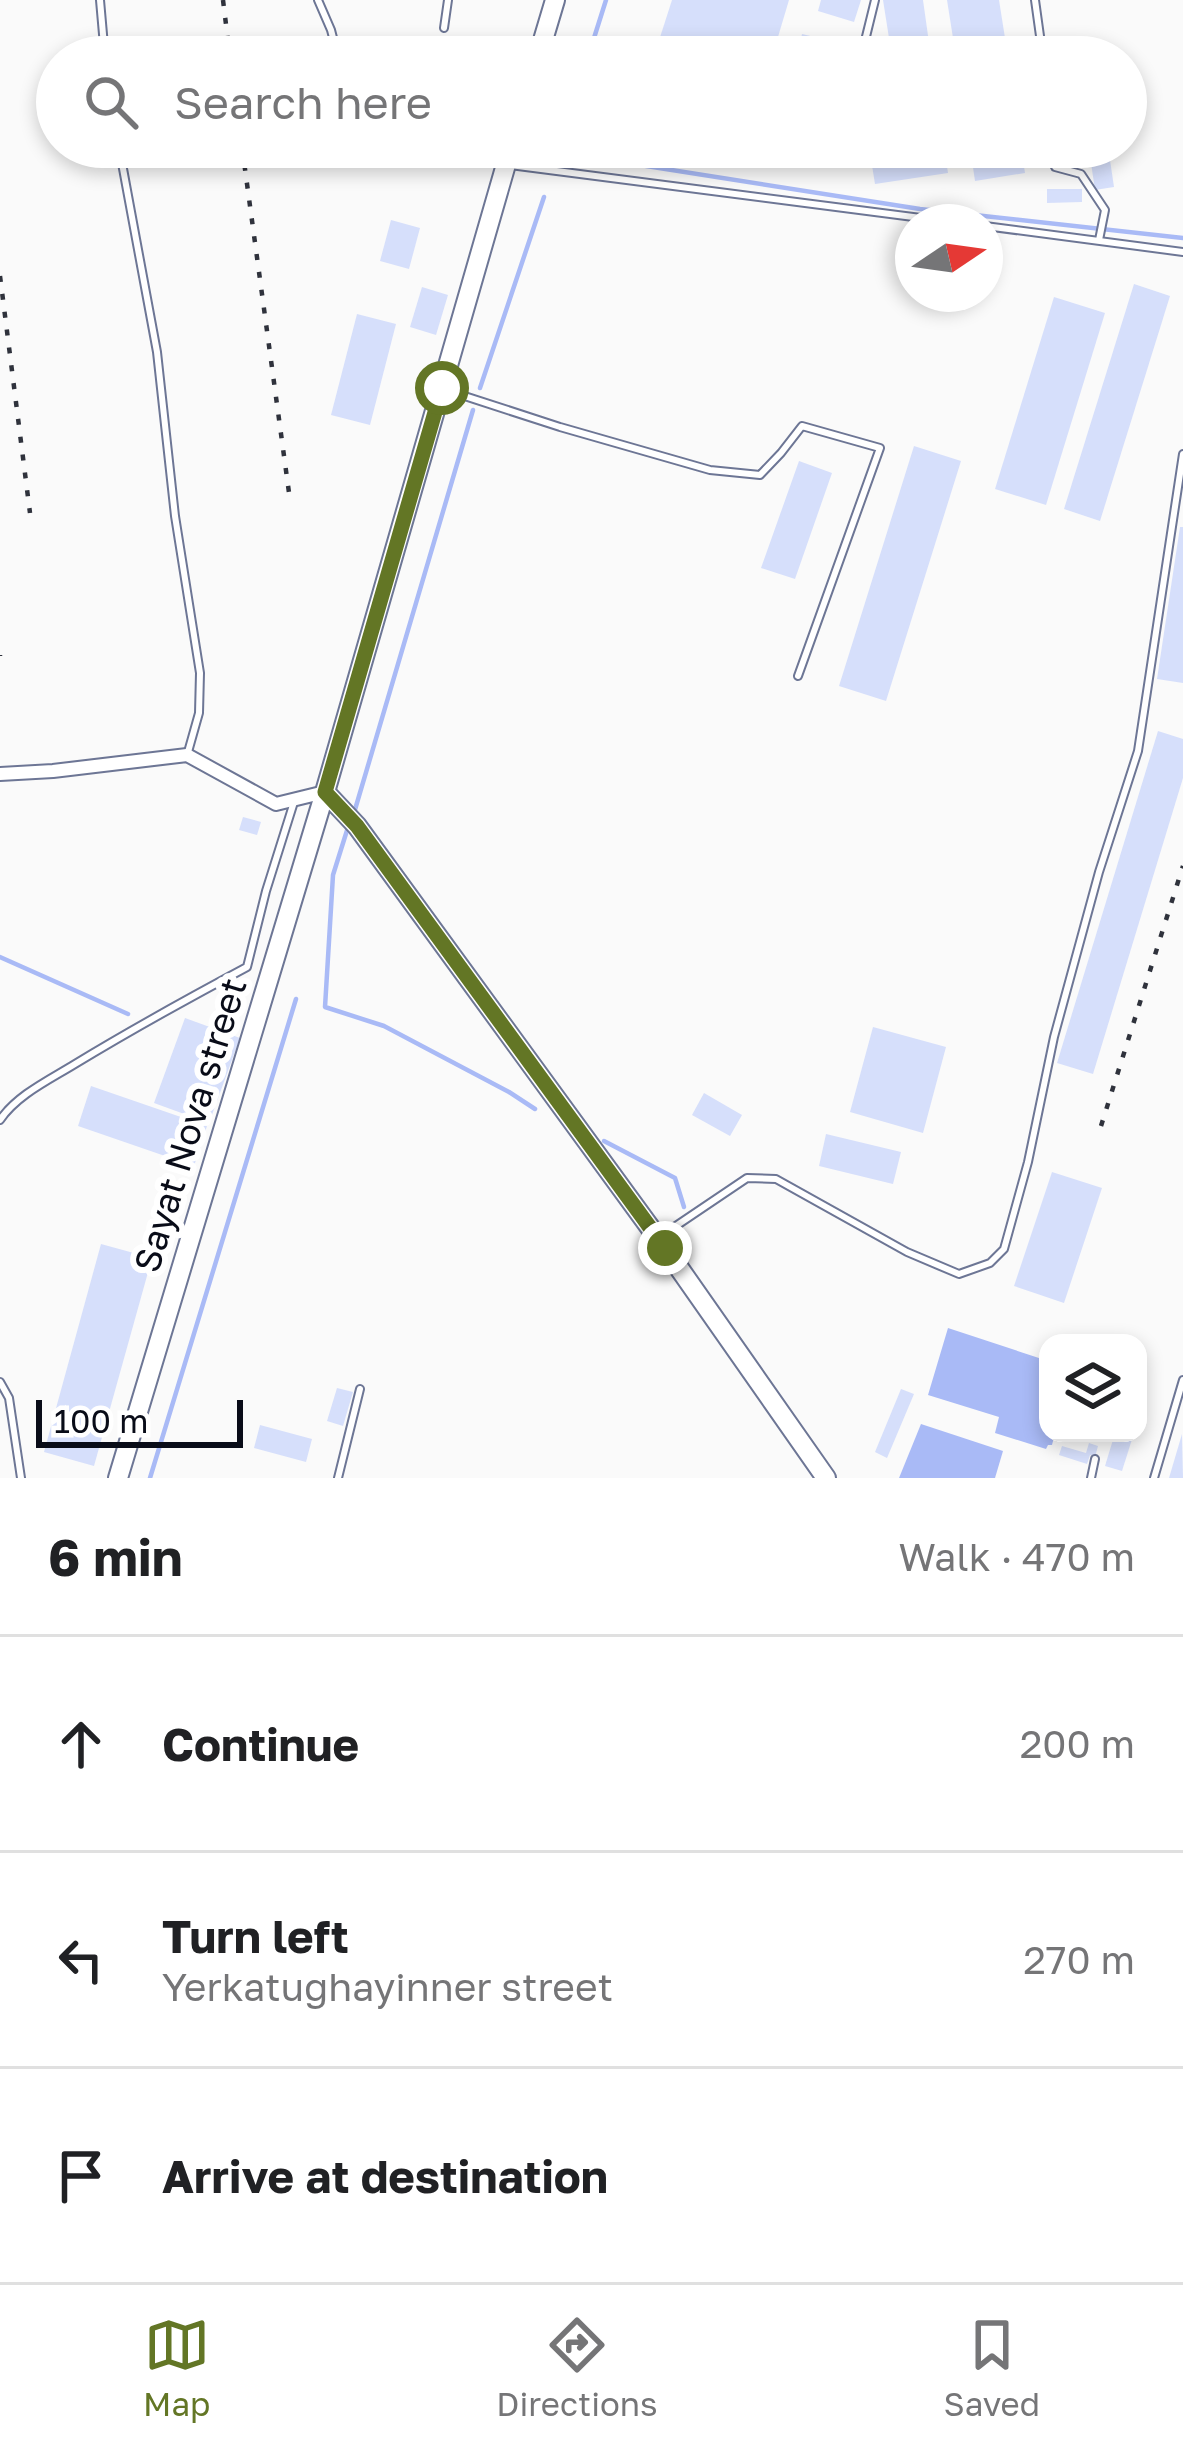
<!DOCTYPE html>
<html lang="en">
<head>
<meta charset="utf-8">
<style>
	:root { --surface:#fff; --page:#f2f2f2; --text:#202124; --muted:#757577; --line:#e0e0e0; --accent:#637625 }
	body { margin:0; font-family:"Golos Text",sans-serif; background:var(--page); color:var(--text) }
	.controls { position:absolute; right:36px; bottom:36px; display:grid; overflow:hidden; border-radius:24px; box-shadow:0 6px 18px #0003 }
	.controls button { width:108px; height:108px; display:grid; place-items:center; padding:0; border:0; border-bottom:3px solid var(--line); background:var(--surface); color:var(--text); font:60px sans-serif }
	.compass { position:absolute; left:895px; top:204px; width:108px; height:108px; border-radius:50%; background:var(--surface); box-shadow:0 6px 18px #0003; rotate:77deg }
	.scale { position:absolute; left:36px; bottom:30px; width:207px; box-sizing:border-box; padding-left:12px; border:6px solid #090c18; border-top:0; font-size:33px; line-height:42px; white-space:nowrap; color:#090c18; -webkit-text-stroke:9px #fff; paint-order:stroke }
	.stop { position:absolute; width:36px; height:36px; margin:-27px; border:9px solid #637625; border-radius:50%; background:#fff }
	.stop.end { background:#637625; border-color:#fff; box-shadow:0 3px 12px #0008 }
	.list { margin:0; padding:0; list-style:none }
	h2 { display:flex; justify-content:space-between; align-items:center; height:156px; margin:0; padding:0 48px; font-size:51px }
	h2 small { font-size:39px; font-weight:400; color:var(--muted) }
	.list li { display:grid; grid-template-columns:78px 1fr auto; gap:36px; align-items:center; box-sizing:border-box; height:216px; padding:0 48px; border-top:3px solid var(--line) }
	.list b { display:block; font-size:45px; white-space:nowrap }
	.list p { margin:0; font-size:39px; white-space:nowrap; color:var(--muted) }
	.list em { font-size:39px; font-style:normal; color:var(--muted) }
	.icon { flex:none; width:66px; height:66px; fill:none; stroke:currentColor; stroke-width:2; stroke-linecap:round; stroke-linejoin:round }
	.map { position:relative; flex:none; width:1183px; height:1478px; overflow:hidden }
	.search { position:absolute; background:var(--surface); box-shadow:0 6px 18px #0003; left:36px; right:36px; top:36px; height:132px; display:flex; align-items:center; gap:30px; box-sizing:border-box; padding:0 42px; border-radius:66px; color:var(--muted); font-size:45px }
	.sheet { height:804px; background:var(--surface) }
	nav { display:flex; justify-content:space-around; align-items:center; box-sizing:border-box; height:168px; border-top:3px solid var(--line); background:var(--surface); font-size:33px; color:var(--muted) }
	nav a { display:grid; justify-items:center; gap:6px }
	nav .on { color:var(--accent) }
	.map>svg:first-child { display:block }
</style>
</head>
<body>
<div class="map">
<svg width="1183" height="1478" viewBox="0 0 1183 1478">
	<rect width="100%" height="100%" fill="#fafafa"/>
	<g fill="#a9baf6">
		<polygon points="948,1328 1048,1361 1048,1433 1055,1433 1052,1445 1048,1445 1046,1449 995,1433 999,1417 928,1395"/>
		<polygon points="921,1424 1003,1451 995,1478 899,1478"/>
	</g>
	<g fill="none" stroke-linecap="round" stroke-linejoin="round">
		<g stroke="#a9baf6" stroke-width="4.5">
			<polyline points="588,57 606,0"/>
			<polyline points="557,152 920,209 1183,238"/>
			<polyline points="553,166 559,147"/>
			<polyline points="480,388 544,197"/>
			<polyline points="354,813 473,410"/>
			<polyline points="349,824 333,875 325,1007 384,1026 509,1092 535,1109"/>
			<polyline points="0,957 128,1014"/>
			<polyline points="604,1141 675,1178 684,1207"/>
			<polyline points="150,1478 296,999"/>
		</g>
	</g>
	<g fill="#d6dffb">
		<polygon points="672,0 789,0 772,57 658,57 654,56"/>
		<polygon points="821,0 861,0 854,22 818,11"/>
		<polygon points="883,0 923,0 931,57 892,57"/>
		<polygon points="947,0 999,0 1008,57 956,57"/>
		<polygon points="802,34 840,43 837,57 797,57"/>
		<polygon points="673,147 792,147 789,168 673,150"/>
		<polygon points="869,147 944,147 948,173 875,184"/>
		<polygon points="970,147 1021,147 1025,173 975,181"/>
		<polygon points="1110,160 1114,187 1095,190 1091,163"/>
		<polygon points="1047,189 1082,189 1082,202 1047,203"/>
		<polygon points="391,220 420,228 409,269 380,261"/>
		<polygon points="1134,284 1170,296 1100,521 1064,509"/>
		<polygon points="422,287 448,295 436,335 410,327"/>
		<polygon points="1054,297 1105,313 1046,505 995,489"/>
		<polygon points="357,314 396,324 370,425 331,415"/>
		<polygon points="914,446 961,461 886,701 839,686"/>
		<polygon points="799,461 832,473 795,579 761,568"/>
		<polygon points="1180,527 1183,527 1183,683 1157,679"/>
		<polygon points="1158,731 1183,739 1183,778 1093,1074 1057,1063"/>
		<polygon points="243,817 261,822 257,835 239,830"/>
		<polygon points="185,1018 240,1038 209,1123 154,1103"/>
		<polygon points="873,1027 946,1047 923,1133 850,1112"/>
		<polygon points="91,1086 207,1126 194,1166 78,1126"/>
		<polygon points="704,1093 742,1115 730,1136 692,1115"/>
		<polygon points="826,1134 901,1152 893,1184 819,1166"/>
		<polygon points="1052,1172 1102,1188 1064,1303 1014,1286"/>
		<polygon points="101,1244 152,1258 94,1466 44,1452"/>
		<polygon points="337,1388 353,1392 343,1426 327,1421"/>
		<polygon points="901,1389 914,1394 887,1458 875,1452"/>
		<polygon points="260,1425 312,1439 306,1462 254,1448"/>
		<polygon points="1115,1433 1134,1433 1122,1471 1105,1466"/>
		<polygon points="1182,1434 1183,1478 1169,1478"/>
		<polygon points="1089,1443 1098,1446 1095,1457 1090,1455 1087,1464 1059,1455 1062,1446 1086,1453"/>
	</g>
	<g fill="none" stroke-linecap="round" stroke-linejoin="round">
		<g stroke="#6d7695" stroke-width="10">
			<g id="lane">
				<polyline points="100,0 105,57"/>
				<polyline points="318,0 331,30 338,57"/>
				<polyline points="1035,0 1040,36 1037,57"/>
				<polyline points="444,28 448,0"/>
				<polyline points="861,57 875,0"/>
				<polyline points="119,147 157,352 175,516 200,673 199,713 188,752"/>
				<polyline points="1049,147 1055,167 1081,174 1105,210 1099,240"/>
				<polyline points="510,165 952,222"/>
				<polyline points="985,226 1183,252"/>
				<polyline points="446,390 560,427 710,470 760,475 781,453 802,426 880,448 798,676"/>
				<path d="M0,1120C17,1095 49,1080 75,1064C131,1030 189,998 247,967L266,891L294,802"/>
				<polyline points="661,1236 747,1178 776,1179 907,1252 959,1274 990,1263 1004,1249 1028,1162 1054,1037 1099,872 1138,751 1183,454"/>
				<polyline points="0,1382 9,1398 21,1478"/>
				<polyline points="338,1478 360,1389"/>
				<polyline points="1091,1478 1095,1459"/>
				<polyline points="1154,1478 1183,1380"/>
			</g>
		</g>
		<g stroke="#6d7695" stroke-width="16">
			<polyline id="street" points="0,774 53,771 187,755 276,804 325,792"/>
		</g>
		<g stroke="#6d7695" stroke-width="22">
			<g id="secondary">
				<polyline points="538,57 555,0"/>
				<polyline points="325,792 357,826 665,1248 826,1478"/>
				<polyline points="118,1478 325,792 511,147"/>
			</g>
		</g>
		<use href="#lane" stroke="#fff" stroke-width="6"/>
		<use href="#street" stroke="#fff" stroke-width="12"/>
		<use href="#secondary" stroke="#fff" stroke-width="18"/>
		<g stroke="#2f323c" stroke-width="4.5" stroke-dasharray="6 12" stroke-linecap="butt">
			<polyline points="223,0 230,57"/>
			<polyline points="242,147 290,500"/>
			<polyline points="0,276 30,513"/>
			<polyline points="0,655 0,656"/>
			<polyline points="1101,1126 1183,866"/>
		</g>
	</g>
	<g fill="none" stroke-linecap="round" stroke-linejoin="round">
		<polyline stroke="#637625" stroke-width="15" points="442,388 325,792 357,826 665,1248"/>
	</g>
	<g text-anchor="middle" stroke-width="12" stroke-linejoin="round" paint-order="stroke">
		<g font-size="36" fill="#090c18" stroke="#fff">
			<text transform="translate(190 1125) rotate(-73)" y="13">Sayat Nova street</text>
		</g>
	</g>
</svg>
<div class="controls">
<button><svg class="icon" aria-label="layers" viewBox="0 0 24 24"><path d="M12 4l9 5-9 5-9-5zM3 14l9 5 9-5"/></svg></button>
</div>
<svg class="compass" viewBox="-18 -18 36 36"><path d="M0-13l5 13h-10z" fill="#e53935"/><path d="M0 13l5-13h-10z" fill="#757577"/></svg>
<div class="scale">100 m</div>
<div class="stop" style="left:442px;top:388px"></div>
<div class="stop end" style="left:665px;top:1248px"></div>
<div class="search"><svg class="icon" aria-label="search" viewBox="0 0 24 24"><circle cx="10" cy="10" r="6"/><path d="M15 15l6 6"/></svg>Search here</div>
</div>
<section class="sheet">
<h2>6 min<small>Walk · 470 m</small></h2>
<ul class="list">
<li><svg class="icon" aria-label="ahead" viewBox="0 0 24 24"><path d="M12 20V5M6 11l6-6 6 6"/></svg><div><b>Continue</b></div><em>200 m</em></li>
<li><svg class="icon" aria-label="left" viewBox="0 0 24 24"><path d="M17 20v-9H6M10 6l-5 5 5 5"/></svg><div><b>Turn left</b><p>Yerkatughayinner street</p></div><em>270 m</em></li>
<li><svg class="icon" aria-label="arrive" viewBox="0 0 24 24"><path d="M6 21V4h12l-3 4 3 4H6"/></svg><div><b>Arrive at destination</b></div></li>
</ul>
</section>
<nav>
<a class="on"><svg class="icon" aria-label="map" viewBox="0 0 24 24"><path d="M3 6l6-2 6 2 6-2v14l-6 2-6-2-6 2zM9 4v14M15 6v14"/></svg>Map</a>
<a><svg class="icon" aria-label="directions" viewBox="0 0 24 24"><path d="M12 3l9 9-9 9-9-9zM9 14v-3h6M13 9l2 2-2 2"/></svg>Directions</a>
<a><svg class="icon" aria-label="saved" viewBox="0 0 24 24"><path d="M7 4h10v16l-5-4-5 4z"/></svg>Saved</a>
</nav>
</body>
</html>
